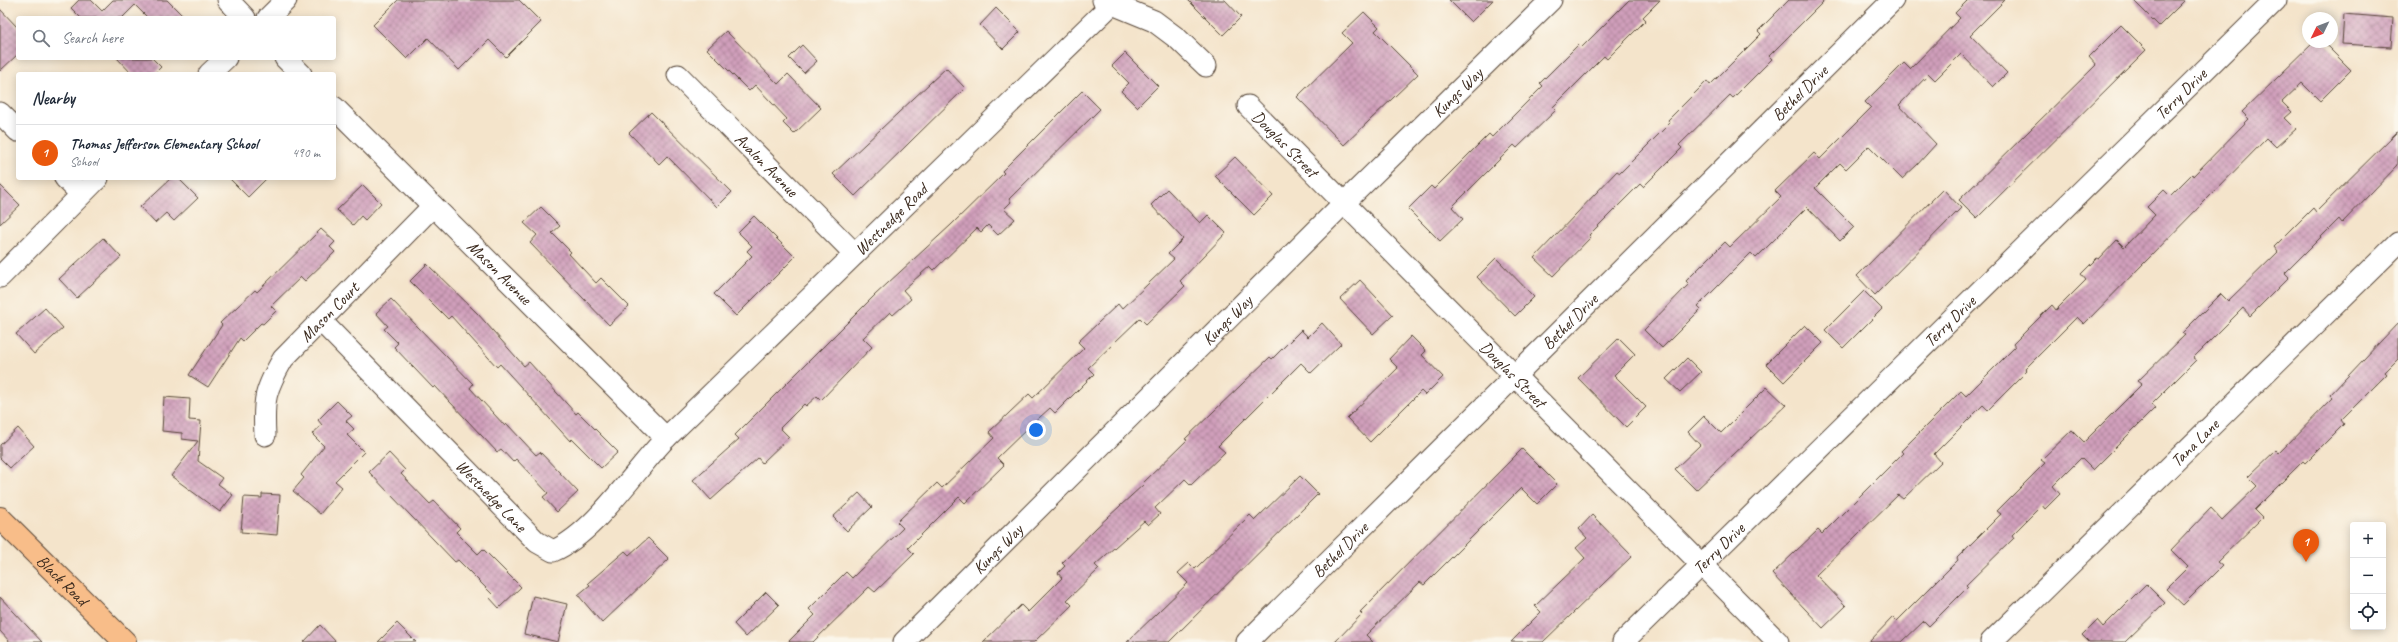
<!DOCTYPE html>
<html lang="en">
<head>
<meta charset="utf-8">
<style>
	:root { --surface:#fff; --page:#f2f2f3; --text:#1f2937; --muted:#747a83; --line:#e0e1e3; --accent:#ea580c }
	body { margin:0; font-family:Caveat,sans-serif; background:var(--page); color:var(--text) }
	.controls { position:absolute; right:12px; bottom:12px; display:grid; overflow:hidden; border-radius:4px; box-shadow:0 2px 10px #0003 }
	.controls button { width:36px; height:36px; display:grid; place-items:center; padding:0; border:0; border-bottom:1px solid var(--line); background:var(--surface); color:var(--text); font:20px sans-serif }
	.compass { position:absolute; left:2302px; top:12px; width:36px; height:36px; border-radius:50%; background:var(--surface); box-shadow:0 2px 10px #0003; rotate:227deg }
	.you { position:absolute; left:1036px; top:430px; width:14px; height:14px; margin:-10px; border:3px solid #fff; border-radius:50%; background:#1a73e8; box-shadow:0 0 0 6px #1a73e833 }
	.badge { display:grid; place-items:center; width:26px; height:26px; border-radius:50%; background:var(--accent); color:#fff; font-size:13px; font-weight:700 }
	.pin { position:absolute; translate:-50% -33px; filter:drop-shadow(0 1px 2px #0008) }
	.pin::after { content:''; position:absolute; top:21px; width:14px; height:12px; background:inherit; clip-path:polygon(0 0,100% 0,50% 100%) }
	.list { margin:0; padding:0; list-style:none }
	h2 { display:flex; justify-content:space-between; align-items:center; height:52px; margin:0; padding:0 16px; font-size:17px }
	h2 small { font-size:13px; font-weight:400; color:var(--muted) }
	.list li { display:grid; grid-template-columns:26px 1fr auto; gap:12px; align-items:center; box-sizing:border-box; height:56px; padding:0 16px; border-top:1px solid var(--line) }
	.list b { display:block; font-size:15px; white-space:nowrap }
	.list p { margin:0; font-size:13px; white-space:nowrap; color:var(--muted) }
	.list em { font-size:13px; font-style:normal; color:var(--muted) }
	.icon { flex:none; width:22px; height:22px; fill:none; stroke:currentColor; stroke-width:2; stroke-linecap:round; stroke-linejoin:round }
	.map { position:relative; flex:none; width:2398px; height:642px; overflow:hidden }
	.search { position:absolute; background:var(--surface); box-shadow:0 2px 10px #0003; left:16px; top:16px; width:320px; height:44px; display:flex; align-items:center; gap:10px; box-sizing:border-box; padding:0 14px; border-radius:4px; color:var(--muted); font-size:15px }
	.panel { position:absolute; background:var(--surface); box-shadow:0 2px 10px #0003; left:16px; top:72px; width:320px; height:108px; border-radius:4px }
	.map>svg:first-child { display:block }
</style>
</head>
<body>
<div class="map">
<svg width="2398" height="642" viewBox="0 0 2398 642">
	<defs>
		<pattern id="building-cross-hatch" width="8" height="8" patternUnits="userSpaceOnUse"><rect width="8" height="8" fill="#d09fbb"/><path d="M0 0l8 8M0 8l8-8" fill="none" stroke="#aa8297"/></pattern>
	</defs>
	<rect width="100%" height="100%" fill="#fbf7ec"/>
	<filter id="ink" filterUnits="userSpaceOnUse"><feTurbulence type="fractalNoise" baseFrequency=".025" numOctaves="2"/><feDisplacementMap in="SourceGraphic" scale="8" xChannelSelector="R" yChannelSelector="G"/><feConvolveMatrix kernelMatrix="1 2 1 2 8 2 1 2 1" color-interpolation-filters="sRGB"/></filter>
	<filter id="wash" filterUnits="userSpaceOnUse"><feTurbulence type="fractalNoise" baseFrequency=".012" numOctaves="4" result="noise"/><feDisplacementMap in="SourceGraphic" scale="16" xChannelSelector="R" yChannelSelector="G"/><feGaussianBlur stdDeviation="0.9" result="paint"/><feColorMatrix in="noise" values="0 0 0 0 0 0 0 0 0 0 0 0 0 0 0 0 0 1.4 0 .05"/><feComposite in="paint" operator="in"/></filter>
	<g filter="url(#wash)">
		<rect width="100%" height="100%" fill="#f4e4cb"/>
		<g id="blocks">
			<g fill="url(#building-cross-hatch)">
				<polygon points="79,0 91,0 102,11 113,0 167,0 185,18 148,18 135,5 122,18 81,18 71,8"/>
				<polygon points="398,0 519,0 541,22 506,57 489,40 459,70 428,38 407,59 373,25"/>
				<polygon points="1188,0 1225,0 1241,17 1223,35"/>
				<polygon points="1449,0 1493,0 1471,22"/>
				<polygon points="1629,0 1660,0 1643,17 1646,20 1607,59 1604,56 1553,107 1556,110 1517,148 1514,145 1452,207 1463,219 1440,241 1408,209 1431,186 1434,189 1489,134 1492,137 1543,86 1540,83 1579,44 1582,47"/>
				<polygon points="1789,0 1825,0 1769,56 1772,59 1733,98 1730,95 1679,145 1682,148 1643,187 1640,184 1589,235 1591,237 1553,276 1534,258 1617,171 1620,173 1670,123 1668,120 1707,81 1710,85 1761,34 1758,31"/>
				<polygon points="1968,0 2005,0 1970,35 2007,73 1993,87 1961,54 1935,80 1929,74 1899,105 1936,144 1917,165 1902,179 1869,146 1846,169 1840,163 1815,188 1854,227 1840,241 1807,207 1756,258 1751,253 1698,306 1701,309 1662,348 1644,330 1689,284 1686,281 1725,242 1730,247 1781,197 1775,191 1814,153 1820,159 1871,108 1865,102 1904,63 1910,69 1960,18 1955,13"/>
				<polygon points="2133,0 2185,0 2159,26"/>
				<polygon points="996,8 1020,32 1003,49 980,25"/>
				<polygon points="0,9 18,28 18,54 0,71"/>
				<polygon points="1364,12 1379,27 1375,31 1418,74 1344,145 1297,97 1352,43 1342,33"/>
				<polygon points="2344,14 2393,18 2391,47 2342,44"/>
				<polygon points="2121,25 2146,50 1977,218 1959,200 2096,65 2089,57"/>
				<polygon points="726,31 778,84 788,74 821,108 794,134 783,123 787,119 755,85 749,91 707,49"/>
				<polygon points="2314,42 2323,42 2351,70 2320,101 2302,83 2282,102 2292,112 2285,118 2296,129 2276,147 2267,138 2084,324 2077,317 2025,369 2027,371 1988,410 1983,405 1934,454 1941,462 1903,499 1898,495 1816,575 1846,606 1823,628 1772,574 1818,530 1822,534 1903,453 1901,451 1961,391 1966,396 2015,347 2013,344 2052,305 2056,310 2086,280 2081,274 2097,258 2099,259 2117,240 2124,247 2155,215 2147,207 2164,190 2170,196 2192,174 2193,176 2249,119 2242,112"/>
				<polygon points="802,45 817,61 804,73 789,58"/>
				<polygon points="1125,53 1158,86 1137,107 1121,91 1129,83 1112,66"/>
				<polygon points="117,58 152,58 161,67 154,74 132,74"/>
				<polygon points="946,68 965,88 855,196 833,174"/>
				<polygon points="1082,91 1100,109 1009,199 1011,202 1004,209 1015,219 998,235 988,225 981,232 977,228 934,270 930,266 903,290 911,299 893,315 890,312 863,338 872,347 821,400 817,396 806,406 804,404 780,428 789,437 762,463 758,458 711,500 693,480 739,439 735,435 875,295 951,225 1004,173 1002,171"/>
				<polygon points="651,112 732,192 717,207 667,156 659,164 629,133"/>
				<polygon points="2398,131 2398,165 2342,223 2339,219 2285,273 2289,277 2250,316 2243,308 2193,358 2196,360 2151,405 2155,408 2093,470 2081,458 2053,486 2060,494 2045,509 2042,505 2012,535 2014,538 1966,585 1968,587 1929,626 1924,621 1902,642 1869,642 1893,617 1897,621 1958,560 1957,558 2001,514 1997,511 2045,463 2041,460 2072,430 2084,442 2142,384 2138,381 2185,335 2182,333 2221,294 2228,301 2278,252 2274,247 2313,208 2316,212"/>
				<polygon points="1235,157 1273,196 1254,215 1215,176"/>
				<polygon points="171,178 178,178 198,198 174,221 166,213 155,223 140,207"/>
				<polygon points="229,178 267,178 248,197"/>
				<polygon points="0,185 20,205 0,224"/>
				<polygon points="363,185 381,203 365,220 361,216 353,225 337,210"/>
				<polygon points="1167,189 1200,223 1208,215 1226,233 1180,281 1185,286 1146,324 1140,318 1088,368 1094,374 1055,413 1050,408 1030,426 997,458 1004,465 965,503 959,497 908,548 914,554 875,592 869,587 813,642 788,642 815,615 809,609 846,572 852,578 903,528 897,522 937,483 942,488 994,438 989,432 1029,394 1033,398 1084,348 1078,342 1118,304 1122,309 1174,259 1168,254 1183,239 1151,205"/>
				<polygon points="1943,189 1961,208 1875,295 1857,276"/>
				<polygon points="541,207 560,226 552,233 571,252 569,254 596,283 601,278 629,306 609,325 530,243 537,235 524,223"/>
				<polygon points="754,216 795,257 736,316 714,294 752,256 747,251 752,246 738,232"/>
				<polygon points="321,229 335,242 330,247 335,252 305,281 301,277 271,306 276,311 263,324 261,323 243,341 240,338 208,387 189,375 222,325 220,323 255,290 257,292"/>
				<polygon points="103,238 121,257 77,298 59,279"/>
				<polygon points="1496,258 1534,297 1515,316 1477,277"/>
				<polygon points="427,264 478,314 524,366 529,362 576,414 578,412 618,452 601,468 572,439 570,441 500,364 497,367 451,316 448,319 410,281"/>
				<polygon points="1360,280 1393,315 1373,334 1340,299"/>
				<polygon points="1864,291 1882,309 1843,348 1825,330"/>
				<polygon points="391,299 473,384 470,388 505,426 507,424 536,455 540,452 578,492 557,512 543,497 548,493 516,459 513,462 501,449 497,452 435,386 433,388 394,347 398,343 384,329 388,326 376,313"/>
				<polygon points="45,308 63,328 34,354 16,334"/>
				<polygon points="1322,323 1341,344 1311,373 1301,363 1218,446 1225,452 1191,485 1185,479 1155,508 1160,514 1148,525 1144,521 1095,565 1099,569 1067,600 1072,605 1034,642 983,642 1021,605 1028,612 1062,578 1058,573 1065,566 1062,563 1096,528 1143,485 1142,484 1187,440 1185,439 1270,357 1272,359 1301,330 1308,337"/>
				<polygon points="2398,323 2398,359 2385,372 2387,374 2341,420 2344,424 2305,463 2303,461 2254,510 2262,518 2217,562 2222,566 2183,605 2166,589 2188,567 2171,550 2211,508 2222,520 2257,486 2248,477 2276,450 2279,453 2333,398 2330,395"/>
				<polygon points="1805,325 1823,343 1784,382 1766,364"/>
				<polygon points="1411,336 1426,351 1422,355 1443,377 1425,395 1421,391 1370,442 1347,418 1398,368 1389,359"/>
				<polygon points="1619,338 1635,354 1614,375 1646,407 1626,427 1578,378"/>
				<polygon points="1687,358 1701,372 1680,392 1666,379"/>
				<polygon points="1767,387 1786,405 1696,490 1675,469 1700,445 1688,432 1704,416 1721,433"/>
				<polygon points="164,397 190,399 189,420 201,421 198,461 222,478 218,484 233,495 220,512 171,476 198,441 182,439 182,433 162,431"/>
				<polygon points="337,401 352,416 346,421 354,429 347,435 364,452 335,481 342,487 320,514 293,491 304,478 301,475 324,446 312,434 322,425 318,420"/>
				<polygon points="18,428 34,446 10,468 0,458 0,445"/>
				<polygon points="1522,449 1557,484 1537,504 1521,488 1424,585 1420,582 1366,635 1373,642 1335,642 1362,614 1360,612"/>
				<polygon points="389,453 405,470 401,474 430,504 434,501 460,528 456,532 478,554 483,549 521,587 499,608 489,597 492,594 458,560 455,562 369,472"/>
				<polygon points="1300,476 1318,494 1169,642 1127,642 1188,583 1178,573 1189,563 1195,569 1250,515 1255,520"/>
				<polygon points="859,493 872,507 847,531 833,517"/>
				<polygon points="262,494 280,495 277,535 241,532 244,497 262,498"/>
				<polygon points="1592,515 1632,556 1543,642 1511,642 1541,612 1535,606 1585,558 1576,548 1587,538 1579,529"/>
				<polygon points="648,538 669,559 602,623 578,595 590,585 588,583 625,551 629,555"/>
				<polygon points="2146,584 2165,603 2125,642 2089,642 2082,635 2097,620 2103,627"/>
				<polygon points="766,592 779,605 746,637 734,624"/>
				<polygon points="533,596 567,604 558,642 524,634"/>
				<polygon points="0,597 42,642 10,642 0,631"/>
				<polygon points="397,623 416,642 378,642"/>
				<polygon points="320,625 336,642 304,642"/>
			</g>
		</g>
	</g>
	<g filter="url(#ink)">
		<use href="#blocks" fill-opacity="0" stroke="#574638" stroke-width="1"/>
		<g fill="none" stroke-linecap="round" stroke-linejoin="round">
			<g stroke="#574638" stroke-width="23">
				<g id="minor">
					<polyline points="228,0 245,18"/>
					<polyline points="1103,0 1154,21 1178,39 1206,66"/>
					<polyline points="268,18 286,0"/>
					<polyline points="285,58 301,74"/>
					<polyline points="209,74 226,58"/>
					<path id="s1" d="M678,75L855,254"/>
					<path id="s2" d="M1248,106L1778,642"/>
					<path id="s3" d="M334,107L666,438"/>
					<polyline points="0,113 18,131"/>
					<polyline points="65,178 81,194"/>
					<polyline points="0,277 98,178"/>
					<path id="s4" d="M321,321L537,542L553,551C595,533 634,471 666,438L1116,0"/>
					<path id="s5" d="M265,435C263,399 265,390 283,359L433,206"/>
					<path id="s6" d="M904,642L1344,203L1551,0"/>
					<path id="s7" d="M1247,642L1893,0"/>
					<path id="s8" d="M1623,642L2276,0"/>
					<path id="s9" d="M1991,642L2398,243"/>
				</g>
			</g>
			<g stroke="#574638" stroke-width="24">
				<g id="major">
					<path id="s10" d="M0,518L125,642"/>
				</g>
			</g>
			<use href="#minor" stroke="#fff" stroke-width="21"/>
			<use href="#major" stroke="#f8bd89" stroke-width="22"/>
		</g>
	</g>
	<g text-anchor="middle" stroke-width="3" stroke-linejoin="round" paint-order="stroke">
		<g font-size="17" fill="#3b2a1e" stroke="#fbf7ec">
			<text dy="6" stroke="none"><textPath href="#s6" startOffset="780">Kungs Way</textPath></text>
			<text dy="6" stroke="none"><textPath href="#s7" startOffset="779">Bethel Drive</textPath></text>
			<text dy="6" stroke="none"><textPath href="#s8" startOffset="782">Terry Drive</textPath></text>
			<text dy="6" stroke="none"><textPath href="#s2" startOffset="53">Douglas Street</textPath></text>
			<text dy="6" stroke="none"><textPath href="#s1" startOffset="126">Avalon Avenue</textPath></text>
			<text dy="6" stroke="none"><textPath href="#s4" startOffset="802">Westnedge Road</textPath></text>
			<text dy="6" stroke="none"><textPath href="#s3" startOffset="234">Mason Avenue</textPath></text>
			<text dy="6" stroke="none"><textPath href="#s5" startOffset="146">Mason Court</textPath></text>
			<text dy="6" stroke="none"><textPath href="#s6" startOffset="456">Kungs Way</textPath></text>
			<text dy="6" stroke="none"><textPath href="#s7" startOffset="455">Bethel Drive</textPath></text>
			<text dy="6" stroke="none"><textPath href="#s8" startOffset="458">Terry Drive</textPath></text>
			<text dy="6" stroke="none"><textPath href="#s2" startOffset="377">Douglas Street</textPath></text>
			<text dy="6" stroke="none"><textPath href="#s9" startOffset="285">Tana Lane</textPath></text>
			<text dy="6" stroke="none"><textPath href="#s4" startOffset="244">Westnedge Lane</textPath></text>
			<text dy="6" stroke="none"><textPath href="#s8" startOffset="134">Terry Drive</textPath></text>
			<text dy="6" stroke="none"><textPath href="#s6" startOffset="132">Kungs Way</textPath></text>
			<text dy="6" stroke="none"><textPath href="#s7" startOffset="131">Bethel Drive</textPath></text>
			<text dy="6" stroke="none"><textPath href="#s10" startOffset="88">Black Road</textPath></text>
		</g>
	</g>
</svg>
<div class="controls">
<button>+</button>
<button>−</button>
<button><svg class="icon" aria-label="locate" viewBox="0 0 24 24"><circle cx="12" cy="12" r="6"/><path d="M12 2v4M12 18v4M2 12h4M18 12h4"/></svg></button>
</div>
<svg class="compass" viewBox="-18 -18 36 36"><path d="M0-13l5 13h-10z" fill="#e53935"/><path d="M0 13l5-13h-10z" fill="#747a83"/></svg>
<div class="you"></div>
<div class="pin badge" style="left:2306px;top:562px">1</div>
<div class="search"><svg class="icon" aria-label="search" viewBox="0 0 24 24"><circle cx="10" cy="10" r="6"/><path d="M15 15l6 6"/></svg>Search here</div>
<section class="panel">
<h2>Nearby<small></small></h2>
<ul class="list">
<li><span class="badge">1</span><div><b>Thomas Jefferson Elementary School</b><p>School</p></div><em>490 m</em></li>
</ul>
</section>
</div>
</body>
</html>
